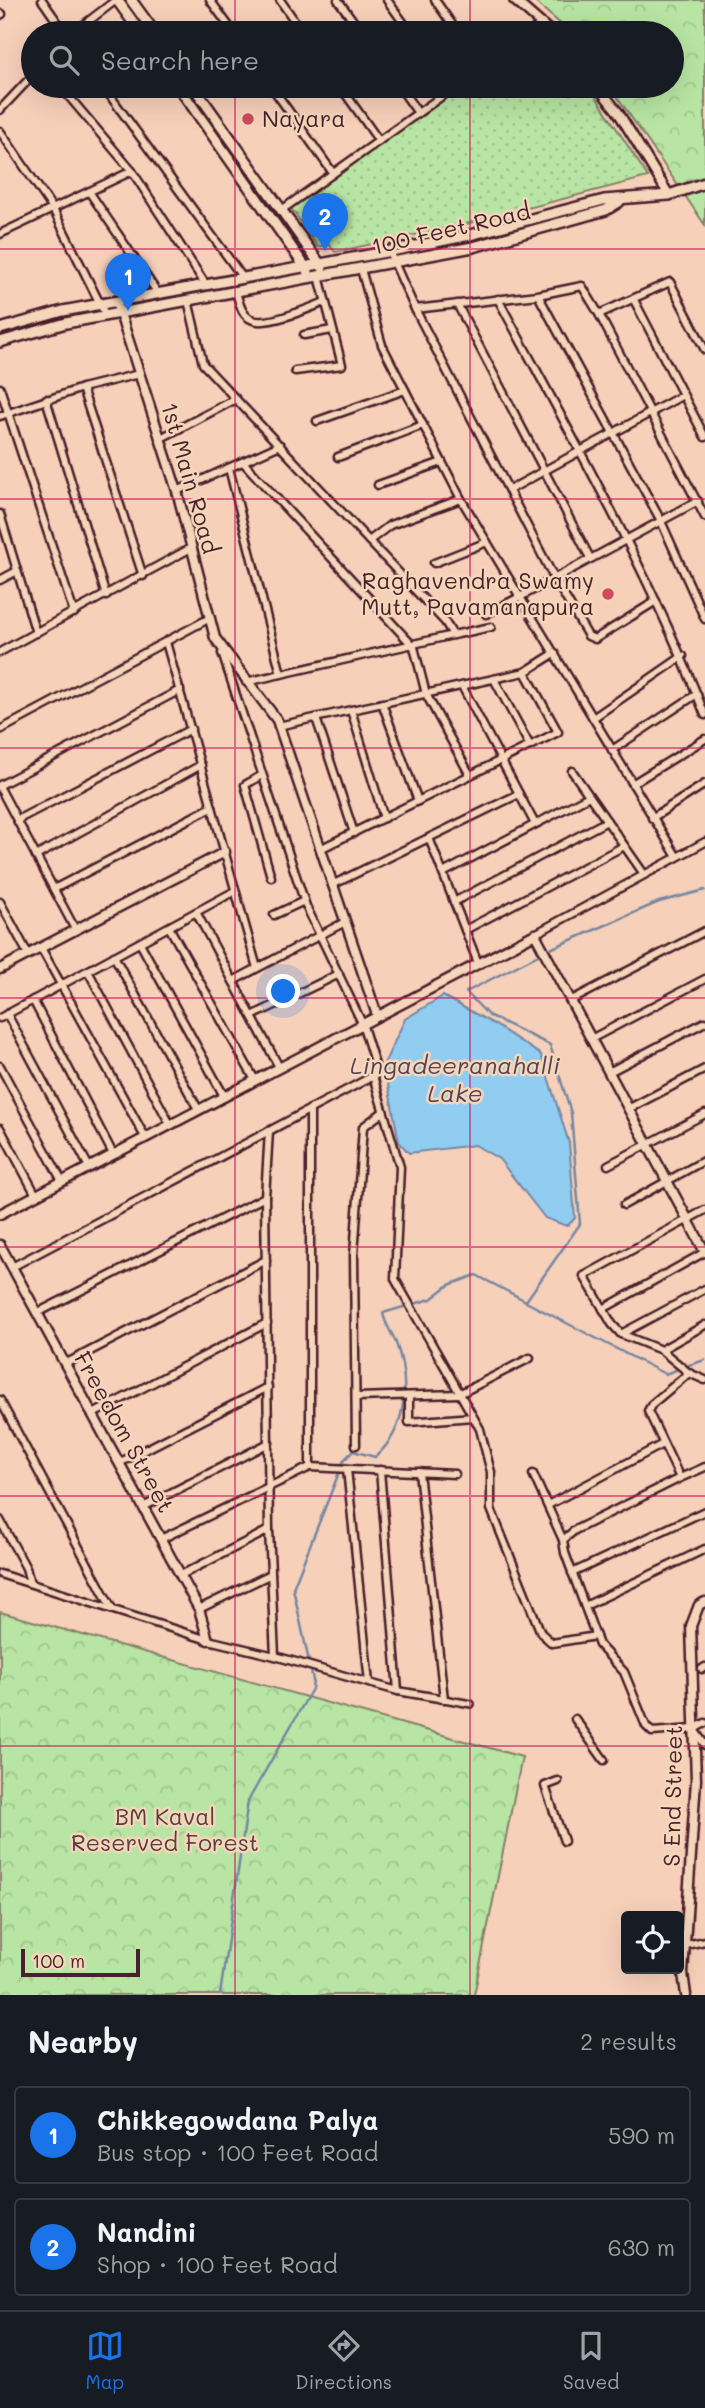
<!DOCTYPE html>
<html lang="en">
<head>
<meta charset="utf-8">
<style>
	:root { --surface:#171b24; --page:#242831; --text:#f1f3f6; --muted:#9ea1a6; --line:#363941; --accent:#1a73e8 }
	body { margin:0; font-family:Mali,sans-serif; background:var(--page); color:var(--text) }
	.controls { position:absolute; right:21px; bottom:21px; display:grid; overflow:hidden; border-radius:7px; box-shadow:0 7px 28px #0002 }
	.controls button { width:63px; height:63px; display:grid; place-items:center; padding:0; border:0; border-bottom:2px solid var(--line); background:var(--surface); color:var(--text); font:35px sans-serif }
	.scale { position:absolute; left:21px; bottom:18px; width:119px; box-sizing:border-box; padding-left:7px; border:4px solid #4a1f2b; border-top:0; font-size:19px; line-height:24px; white-space:nowrap; color:#4a1f2b; -webkit-text-stroke:5px #f4d6ba; paint-order:stroke }
	.you { position:absolute; left:284px; top:992px; width:24px; height:24px; margin:-18px; border:5px solid #fff; border-radius:50%; background:#1a73e8; box-shadow:0 0 0 10px #1a73e833 }
	.badge { display:grid; place-items:center; width:46px; height:46px; border-radius:50%; background:var(--accent); color:#fff; font-size:23px; font-weight:700 }
	.pin { position:absolute; translate:-50% -58px; filter:drop-shadow(0 2px 4px #0008) }
	.pin::after { content:''; position:absolute; top:37px; width:24px; height:21px; background:inherit; clip-path:polygon(0 0,100% 0,50% 100%) }
	.list { margin:0; padding:0; list-style:none }
	h2 { display:flex; justify-content:space-between; align-items:center; height:91px; margin:0; padding:0 28px; font-size:30px }
	h2 small { font-size:23px; font-weight:400; color:var(--muted) }
	.list li { display:grid; grid-template-columns:46px 1fr auto; gap:21px; align-items:center; box-sizing:border-box; height:98px; margin:0 14px 14px; padding:0 14px; border:2px solid var(--line); border-radius:7px }
	.list b { display:block; font-size:26px; white-space:nowrap }
	.list p { margin:0; font-size:23px; white-space:nowrap; color:var(--muted) }
	.list em { font-size:23px; font-style:normal; color:var(--muted) }
	.icon { flex:none; width:38px; height:38px; fill:none; stroke:currentColor; stroke-width:2; stroke-linecap:round; stroke-linejoin:round }
	.map { position:relative; flex:none; width:705px; height:1995px; overflow:hidden }
	.search { position:absolute; background:var(--surface); box-shadow:0 7px 28px #0002; left:21px; right:21px; top:21px; height:77px; display:flex; align-items:center; gap:18px; box-sizing:border-box; padding:0 24px; border-radius:38px; color:var(--muted); font-size:26px }
	.sheet { height:315px; background:var(--surface) }
	nav { display:flex; justify-content:space-around; align-items:center; box-sizing:border-box; height:98px; border-top:2px solid var(--line); background:var(--surface); font-size:19px; color:var(--muted) }
	nav a { display:grid; justify-items:center; gap:4px }
	nav .on { color:var(--accent) }
	.map>svg:first-child { display:block }
</style>
</head>
<body>
<div class="map">
<svg width="705" height="1995" viewBox="0 0 705 1995">
	<defs>
		<pattern id="grass-dots" width="8" height="8" patternUnits="userSpaceOnUse" patternTransform="scale(1.75)"><rect width="8" height="8" fill="#b8e5a3"/><path d="M2 2h.1M6 6h.1" fill="none" stroke="#a0c48c" stroke-width="1.8" stroke-linecap="round"/></pattern>
		<pattern id="forest-crowns" width="20" height="18" patternUnits="userSpaceOnUse" patternTransform="scale(1.75)"><rect width="20" height="18" fill="#b8e5a3"/><path d="M2 6a3 3 0 1 1 6 0M12 15a3 3 0 1 1 6 0" fill="none" stroke="#a0c48c"/></pattern>
	</defs>
	<rect width="100%" height="100%" fill="#f7d0b9"/>
	<filter id="ink" filterUnits="userSpaceOnUse"><feTurbulence type="fractalNoise" baseFrequency=".0143" numOctaves="2"/><feDisplacementMap in="SourceGraphic" scale="14" xChannelSelector="R" yChannelSelector="G"/><feConvolveMatrix kernelMatrix="1 2 1 2 8 2 1 2 1" color-interpolation-filters="sRGB"/></filter>
	<g filter="url(#ink)">
		<polygon fill="url(#grass-dots)" stroke="#818267" stroke-width="2" points="462,86 589,86 648,177 466,224 335,252 329,244 318,247 291,208"/>
		<g fill="url(#forest-crowns)" stroke="#818267" stroke-width="2">
			<polygon points="533,0 705,0 705,225 610,86 672,86 672,33 571,33"/>
			<polygon points="0,1612 522,1757 474,1995 0,1995"/>
		</g>
		<polygon fill="#91ccf1" stroke="#7587a2" stroke-width="2" points="443,996 494,1024 541,1055 569,1143 575,1218 567,1226 545,1218 499,1159 475,1145 409,1153 399,1142 384,1064 405,1019"/>
		<g fill="none" stroke-linecap="round" stroke-linejoin="round">
			<g stroke="#7587a2" stroke-width="2.5">
				<polyline points="526,1302 665,1374 676,1370"/>
				<polyline points="689,1365 705,1360"/>
				<path d="M220,1995L248,1801L312,1689L313,1680L293,1588L344,1460L353,1451L375,1457C408,1429 410,1381 396,1343C392,1332 385,1325 383,1313L431,1299L449,1285L476,1275L526,1301L580,1224L571,1113L550,1045L488,1015L466,992L548,950L659,902L705,890"/>
			</g>
			<g stroke="#4a1f2b" stroke-width="10">
				<polyline id="pedestrian" points="444,1699 471,1704"/>
			</g>
			<g stroke="#4a1f2b" stroke-width="11">
				<g id="minor">
					<polyline points="42,0 65,33"/>
					<polyline points="210,0 234,33"/>
					<polyline points="280,0 303,33"/>
					<polyline points="338,0 362,33"/>
					<polyline points="387,0 411,33"/>
					<polyline points="435,0 458,33"/>
					<polyline points="0,15 2,14"/>
					<polyline points="73,33 116,0"/>
					<polyline points="529,33 541,24"/>
					<polyline points="60,86 132,171 206,285"/>
					<polyline points="103,86 243,278"/>
					<polyline points="271,86 333,173"/>
					<polyline points="340,86 379,141"/>
					<polyline points="399,86 418,113"/>
					<polyline points="0,110 33,75"/>
					<polyline points="0,131 53,209 106,316"/>
					<polyline points="90,193 157,292"/>
					<polyline points="283,209 456,86"/>
					<polyline points="0,234 132,171"/>
					<polyline points="389,251 415,309 554,578 588,636 595,639 656,601"/>
					<polyline points="361,269 382,345 461,499 390,525 369,541"/>
					<path d="M236,292C239,301 241,316 253,320C268,326 310,308 325,302"/>
					<polyline points="538,295 660,519 705,619"/>
					<path d="M498,299C571,435 649,571 705,715"/>
					<polyline points="188,300 203,364 445,622 453,635 246,682"/>
					<polyline points="634,300 705,437"/>
					<polyline points="457,304 590,558"/>
					<polyline points="415,309 538,295 582,286 599,314 670,282 705,350"/>
					<polyline points="599,314 705,517"/>
					<polyline points="304,335 332,330"/>
					<polyline points="295,371 342,365 319,276"/>
					<polyline points="0,388 74,613"/>
					<polyline points="82,388 143,576"/>
					<polyline points="46,399 106,596"/>
					<polyline points="0,416 82,388 139,374"/>
					<polyline points="317,421 405,390"/>
					<polyline points="161,438 236,399"/>
					<polyline points="338,457 423,425"/>
					<polyline points="243,462 414,647 426,694 470,775"/>
					<polyline points="229,468 281,674"/>
					<polyline points="378,485 442,462"/>
					<polyline points="509,490 683,395"/>
					<polyline points="177,491 280,445"/>
					<polyline points="461,499 520,597 486,614"/>
					<polyline points="0,514 36,633"/>
					<polyline points="434,563 487,542"/>
					<polyline points="0,580 17,571"/>
					<polyline points="453,635 491,627"/>
					<polyline points="166,642 257,968"/>
					<polyline points="0,652 191,548"/>
					<polyline points="494,679 530,746"/>
					<polyline points="462,686 535,824"/>
					<polyline points="382,703 418,801"/>
					<polyline points="351,710 384,818"/>
					<polyline points="316,718 354,833"/>
					<polyline points="593,718 683,656"/>
					<polyline points="278,726 525,672 555,653"/>
					<polyline points="0,730 208,619"/>
					<polyline points="612,750 697,694"/>
					<polyline points="572,771 644,874"/>
					<polyline points="262,775 245,785 271,877"/>
					<polyline points="632,784 705,739"/>
					<polyline points="0,785 180,690"/>
					<polyline points="0,788 75,929"/>
					<polyline points="652,818 705,784"/>
					<polyline points="17,820 191,729"/>
					<polyline points="429,838 478,963"/>
					<polyline points="320,849 558,732 525,672"/>
					<polyline points="36,856 201,765"/>
					<polyline points="677,857 520,597 698,501"/>
					<polyline points="443,873 589,796"/>
					<polyline points="332,885 519,794"/>
					<polyline points="54,889 212,807"/>
					<polyline points="0,902 28,954"/>
					<polyline points="454,902 607,821"/>
					<polyline points="196,912 279,1067"/>
					<polyline points="274,915 304,901"/>
					<polyline points="169,927 255,1080"/>
					<polyline points="465,930 624,846"/>
					<polyline points="535,934 705,842"/>
					<polyline points="140,943 224,1096"/>
					<polyline points="41,948 145,1137"/>
					<polyline points="114,956 198,1109"/>
					<polyline points="88,971 170,1124"/>
					<polyline points="233,981 345,922"/>
					<polyline points="33,1000 113,1154"/>
					<polyline points="570,1001 705,931"/>
					<polyline points="7,1014 89,1167"/>
					<polyline points="252,1016 339,974"/>
					<polyline points="0,1018 235,891"/>
					<polyline points="591,1039 705,979"/>
					<polyline points="0,1066 62,1181"/>
					<polyline points="609,1072 705,1022"/>
					<polyline points="373,1076 400,1167 395,1279 480,1429 491,1472 491,1509 541,1633 552,1643 596,1636"/>
					<polyline points="628,1109 705,1069"/>
					<polyline points="0,1128 36,1195"/>
					<polyline points="608,1165 705,1114"/>
					<polyline points="624,1205 705,1160"/>
					<polyline points="705,1210 584,1276 612,1324 621,1334 661,1350 705,1325"/>
					<polyline points="12,1267 373,1076 375,1065 362,1023 306,906 222,653"/>
					<polyline points="603,1309 705,1252"/>
					<polyline points="37,1313 265,1197 269,1131"/>
					<polyline points="621,1334 705,1289"/>
					<polyline points="661,1350 689,1373 705,1380"/>
					<polyline points="65,1364 266,1260"/>
					<polyline points="689,1373 652,1404 648,1411 680,1478 575,1530 563,1540 565,1553 599,1645 624,1672 646,1726 652,1732 694,1729 705,1723"/>
					<polyline points="409,1396 409,1422 473,1417"/>
					<polyline points="356,1397 459,1394 530,1358"/>
					<polyline points="0,1400 112,1609"/>
					<polyline points="93,1414 267,1323"/>
					<polyline points="356,1445 354,1255 363,1127 383,1112"/>
					<polyline points="119,1463 268,1387"/>
					<polyline points="310,1467 455,1474"/>
					<polyline points="533,1474 563,1540"/>
					<polyline points="680,1478 705,1467"/>
					<polyline points="548,1505 663,1444"/>
					<polyline points="143,1507 269,1443"/>
					<polyline points="0,1520 26,1568 30,1583"/>
					<polyline points="161,1539 310,1467 310,1109"/>
					<polyline points="572,1573 705,1511"/>
					<polyline points="0,1574 208,1640 275,1656 269,1530"/>
					<polyline points="181,1575 269,1530 265,1197"/>
					<polyline points="585,1606 705,1549"/>
					<polyline points="199,1609 271,1574"/>
					<polyline points="275,1656 369,1683 347,1469"/>
					<polyline points="702,1669 705,1667"/>
					<polyline points="369,1683 398,1691 380,1470"/>
					<polyline points="398,1691 444,1699 419,1472"/>
					<polyline points="575,1719 604,1760"/>
					<polyline points="695,1731 705,1745"/>
					<polyline points="558,1781 545,1786 564,1841"/>
					<polyline points="686,1945 705,1941"/>
				</g>
			</g>
			<g stroke="#4a1f2b" stroke-width="13">
				<g id="tertiary">
					<polyline points="514,0 552,33"/>
					<polyline points="597,86 618,112 669,195"/>
					<polyline points="116,301 177,491 215,638 277,720 377,1015"/>
					<polyline points="0,969 225,852"/>
					<polyline points="0,1214 535,934 705,1252"/>
					<polyline points="0,1245 199,1609 208,1640"/>
					<polyline points="686,1995 683,1973 696,1780 691,1626 699,1605 705,1602"/>
				</g>
			</g>
			<g stroke="#4a1f2b" stroke-width="14">
				<g id="secondary">
					<polyline points="117,0 141,33"/>
					<polyline points="131,0 155,33"/>
					<polyline points="178,86 308,271"/>
					<polyline points="193,86 322,267"/>
					<polyline points="0,329 63,311 391,251 470,235 604,200 669,195 705,183"/>
					<polyline points="0,342 66,323 473,247 606,210 619,202"/>
				</g>
			</g>
			<use href="#pedestrian" stroke="#f4d6ba" stroke-width="5"/>
			<use href="#minor" stroke="#f4d6ba" stroke-width="6"/>
			<use href="#tertiary" stroke="#f4d6ba" stroke-width="8"/>
			<use href="#secondary" stroke="#f4d6ba" stroke-width="9"/>
		</g>
	</g>
	<path fill="none" stroke="#c2185b" stroke-width="2" stroke-opacity="0.55" d="M235,0V33M470,0V33M235,86V1995M470,86V1995M0,249H705M0,499H705M0,748H705M0,998H705M0,1247H705M0,1496H705M0,1746H705"/>
	<g fill="#d1495b" stroke="#f4d6ba" stroke-width="2.5">
		<circle cx="248" cy="119" r="7"/>
		<circle cx="608" cy="594" r="7"/>
	</g>
	<g text-anchor="middle" stroke-width="5" stroke-linejoin="round" paint-order="stroke">
		<g font-size="23" fill="#4a1f2b" stroke="#f4d6ba" text-anchor="start">
			<text x="262" y="127">Nayara</text>
			<text x="594" y="589" text-anchor="end">Raghavendra Swamy<tspan x="594" dy="26">Mutt, Pavamanapura</tspan></text>
		</g>
		<g font-size="23" fill="#4a1f2b" stroke="#f4d6ba">
			<text transform="translate(451 229) rotate(-13)" y="8">100 Feet Road</text>
			<text transform="translate(190 478) rotate(74)" y="8">1st Main Road</text>
			<text transform="translate(124 1432) rotate(61)" y="8">Freedom Street</text>
			<text transform="translate(673 1796) rotate(-89)" y="8">S End Street</text>
		</g>
		<g font-size="23" fill="#5a3d3d" stroke="#f4d6ba">
			<text x="165" y="1825">BM Kaval<tspan x="165" dy="26">Reserved Forest</tspan></text>
		</g>
		<g font-size="24" font-style="italic" fill="#584253" stroke="#f4d6ba">
			<text x="455" y="1074">Lingadeeranahalli<tspan x="455" dy="28">Lake</tspan></text>
		</g>
	</g>
</svg>
<div class="controls">
<button><svg class="icon" aria-label="locate" viewBox="0 0 24 24"><circle cx="12" cy="12" r="6"/><path d="M12 2v4M12 18v4M2 12h4M18 12h4"/></svg></button>
</div>
<div class="scale">100 m</div>
<div class="you"></div>
<div class="pin badge" style="left:128px;top:311px">1</div>
<div class="pin badge" style="left:325px;top:251px">2</div>
<div class="search"><svg class="icon" aria-label="search" viewBox="0 0 24 24"><circle cx="10" cy="10" r="6"/><path d="M15 15l6 6"/></svg>Search here</div>
</div>
<section class="sheet">
<h2>Nearby<small>2 results</small></h2>
<ul class="list">
<li><span class="badge">1</span><div><b>Chikkegowdana Palya</b><p>Bus stop · 100 Feet Road</p></div><em>590 m</em></li>
<li><span class="badge">2</span><div><b>Nandini</b><p>Shop · 100 Feet Road</p></div><em>630 m</em></li>
</ul>
</section>
<nav>
<a class="on"><svg class="icon" aria-label="map" viewBox="0 0 24 24"><path d="M3 6l6-2 6 2 6-2v14l-6 2-6-2-6 2zM9 4v14M15 6v14"/></svg>Map</a>
<a><svg class="icon" aria-label="directions" viewBox="0 0 24 24"><path d="M12 3l9 9-9 9-9-9zM9 14v-3h6M13 9l2 2-2 2"/></svg>Directions</a>
<a><svg class="icon" aria-label="saved" viewBox="0 0 24 24"><path d="M7 4h10v16l-5-4-5 4z"/></svg>Saved</a>
</nav>
</body>
</html>
